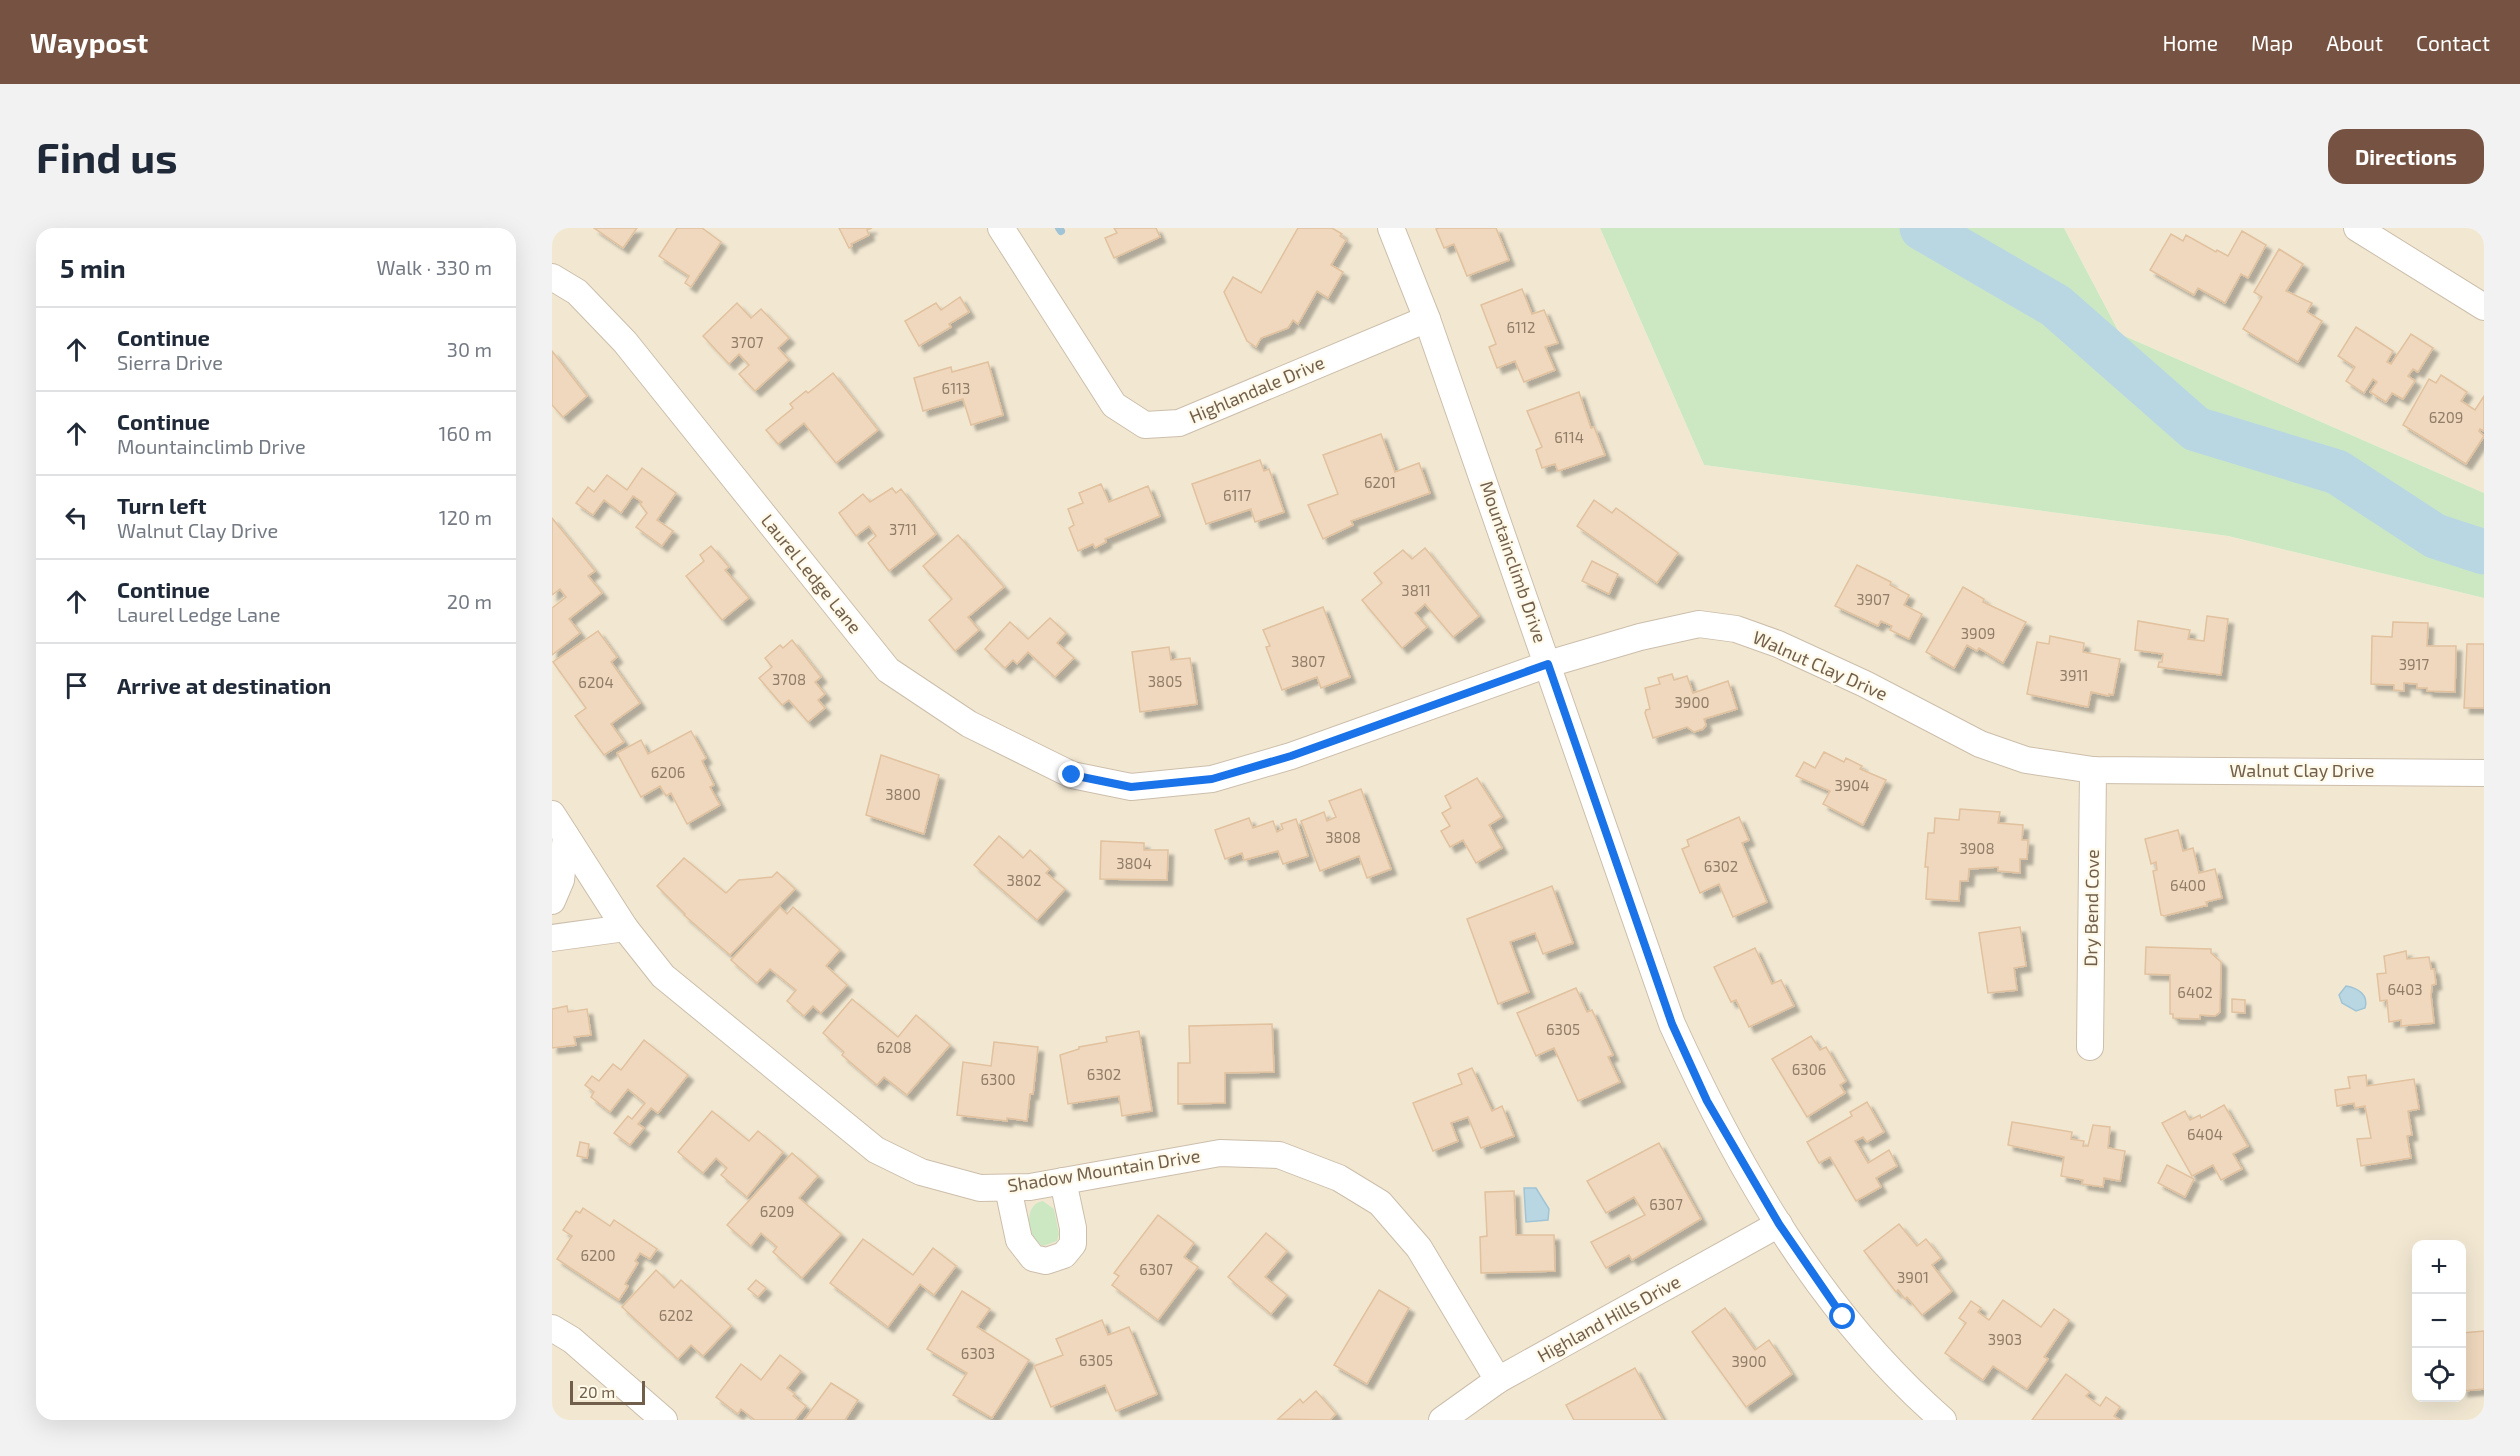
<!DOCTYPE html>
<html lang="en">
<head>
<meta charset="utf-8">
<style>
	:root { --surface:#fff; --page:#f2f2f3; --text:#1f2937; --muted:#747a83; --line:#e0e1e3; --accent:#755241 }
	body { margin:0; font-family:"Exo 2",sans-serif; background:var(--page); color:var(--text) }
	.controls { position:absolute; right:18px; bottom:18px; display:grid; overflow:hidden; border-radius:12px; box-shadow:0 6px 24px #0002 }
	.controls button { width:54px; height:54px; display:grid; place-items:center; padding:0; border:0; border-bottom:2px solid var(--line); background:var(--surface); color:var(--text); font:30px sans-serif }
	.scale { position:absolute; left:18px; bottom:15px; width:75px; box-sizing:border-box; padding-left:6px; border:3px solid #725f4b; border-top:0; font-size:16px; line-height:21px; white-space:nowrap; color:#725f4b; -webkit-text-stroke:4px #fef9e9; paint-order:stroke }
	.stop { position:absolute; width:18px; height:18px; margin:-14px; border:4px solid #1a73e8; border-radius:50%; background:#fff }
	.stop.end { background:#1a73e8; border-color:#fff; box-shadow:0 2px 6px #0008 }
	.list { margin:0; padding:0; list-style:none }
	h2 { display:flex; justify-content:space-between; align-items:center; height:78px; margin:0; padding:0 24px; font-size:26px }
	h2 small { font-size:20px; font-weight:400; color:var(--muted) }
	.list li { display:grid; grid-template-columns:39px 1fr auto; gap:18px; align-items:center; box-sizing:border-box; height:84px; padding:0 24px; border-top:2px solid var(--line) }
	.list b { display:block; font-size:22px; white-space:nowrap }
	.list p { margin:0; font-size:20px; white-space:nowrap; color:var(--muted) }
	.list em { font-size:20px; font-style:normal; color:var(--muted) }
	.icon { flex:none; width:33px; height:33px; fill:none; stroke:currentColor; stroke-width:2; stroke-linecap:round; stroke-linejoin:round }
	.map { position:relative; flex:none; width:1932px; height:1192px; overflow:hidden; border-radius:18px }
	header { display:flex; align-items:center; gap:36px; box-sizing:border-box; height:84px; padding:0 30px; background:var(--accent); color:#fff }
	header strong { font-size:28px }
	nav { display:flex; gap:33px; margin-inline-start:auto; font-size:21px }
	.intro { display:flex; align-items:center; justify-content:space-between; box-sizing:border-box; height:144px; padding:0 36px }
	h1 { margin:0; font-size:42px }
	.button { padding:15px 27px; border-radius:18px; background:var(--accent); color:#fff; font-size:21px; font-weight:700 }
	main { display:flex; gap:36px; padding:0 36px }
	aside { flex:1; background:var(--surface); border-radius:18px; box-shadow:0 6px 24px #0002 }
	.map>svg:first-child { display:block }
</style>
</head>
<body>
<header>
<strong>Waypost</strong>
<nav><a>Home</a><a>Map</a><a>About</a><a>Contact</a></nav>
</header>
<div class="intro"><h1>Find us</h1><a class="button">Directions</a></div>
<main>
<aside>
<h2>5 min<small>Walk · 330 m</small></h2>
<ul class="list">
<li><svg class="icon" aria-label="ahead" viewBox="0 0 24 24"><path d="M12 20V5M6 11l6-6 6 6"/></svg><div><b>Continue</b><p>Sierra Drive</p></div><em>30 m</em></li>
<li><svg class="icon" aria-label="ahead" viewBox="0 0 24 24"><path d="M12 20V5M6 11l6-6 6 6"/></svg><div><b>Continue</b><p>Mountainclimb Drive</p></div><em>160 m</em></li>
<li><svg class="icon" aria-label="left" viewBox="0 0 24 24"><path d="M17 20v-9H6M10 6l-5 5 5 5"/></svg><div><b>Turn left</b><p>Walnut Clay Drive</p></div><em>120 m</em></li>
<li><svg class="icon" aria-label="ahead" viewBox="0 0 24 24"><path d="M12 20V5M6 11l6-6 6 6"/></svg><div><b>Continue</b><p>Laurel Ledge Lane</p></div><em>20 m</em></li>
<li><svg class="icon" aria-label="arrive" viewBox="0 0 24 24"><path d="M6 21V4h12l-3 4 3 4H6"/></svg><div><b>Arrive at destination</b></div></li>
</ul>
</aside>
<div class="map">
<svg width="1932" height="1192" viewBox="0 0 1932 1192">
	<defs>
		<filter id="shadow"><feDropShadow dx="5.5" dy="5.5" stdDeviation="1.5" flood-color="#0004"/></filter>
	</defs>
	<rect width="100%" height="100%" fill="#fbf5e4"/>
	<g fill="#f2e8d2" fill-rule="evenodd">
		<path d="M0,0H1048L1152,237L1676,308L1932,370V1192H0ZM1864,1016H1910V1170H1864Z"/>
		<polygon points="1512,0 1932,0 1932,265 1568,106"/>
	</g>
	<g fill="#cce8c3">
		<polygon points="1048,0 1512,0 1568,106 1932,265 1932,370 1676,308 1152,237"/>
		<path d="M491,973L502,981L507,1006L505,1013L491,1018C475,1011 470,976 491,973Z"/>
	</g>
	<g fill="#b9d7e3" stroke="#a0c4d5" stroke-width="1.5">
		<path d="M1794,758C1806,760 1817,767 1813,780L1804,783L1790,775L1787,767Z"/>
		<polygon points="972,960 984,960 997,981 996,992 974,994"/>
	</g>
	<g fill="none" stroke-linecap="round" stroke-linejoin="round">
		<polyline stroke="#a0c4d5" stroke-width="8" points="507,0 509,3"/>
		<polyline stroke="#b9d7e3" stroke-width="45" points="1370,0 1504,78 1644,201 1785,244 1883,308 1932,324"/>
	</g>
	<g fill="#efd8bd" stroke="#e1c19e" stroke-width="1.5" filter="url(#shadow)">
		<polygon points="42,0 85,0 71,20"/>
		<polygon points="125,0 150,0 169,14 139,59 133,55 137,48 107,28"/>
		<polygon points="287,0 320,0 315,2 317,7 299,16 300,18 297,20"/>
		<polygon points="562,0 604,0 608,9 562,30 553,10 565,5"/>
		<polygon points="746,0 780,0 790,6 788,8 794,12 779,37 791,44 776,70 765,63 746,96 741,92 736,100 709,110 704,119 695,113 672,64 681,49 709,65"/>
		<polygon points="887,0 944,0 957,32 915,48 902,16 892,20 884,1"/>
		<polygon points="1690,3 1714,17 1696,50 1689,46 1673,75 1646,60 1642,67 1598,42 1619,6 1631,13 1634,7 1664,24 1665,22 1676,28"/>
		<polygon points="1727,21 1751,36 1734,63 1760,75 1755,84 1770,93 1746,134 1691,101 1710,69 1702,64"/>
		<polygon points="970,61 980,86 992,82 1006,115 993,119 1003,142 972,154 963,133 945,140 937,119 944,116 929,77"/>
		<polygon points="408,69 417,84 397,96 399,99 367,118 353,93 384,75 389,82"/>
		<polygon points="185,75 199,90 209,81 237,110 226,120 237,132 203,163 187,146 197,137 187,126 177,136 151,108"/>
		<polygon points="1804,99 1841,123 1835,134 1839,136 1859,106 1881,120 1866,144 1861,141 1856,148 1863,153 1851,171 1840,165 1834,174 1818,164 1825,154 1821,151 1812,165 1794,153 1803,139 1786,128"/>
		<polygon points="0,123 35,168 11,189 0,177"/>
		<polygon points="436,134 451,187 419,197 411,171 371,183 362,150 399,139 400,144"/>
		<polygon points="281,145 326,202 284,235 252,195 226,216 214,202 241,180 238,176 254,163 256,165"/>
		<polygon points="1889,147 1915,164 1909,173 1923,182 1932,168 1932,203 1928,201 1927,203 1932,208 1914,236 1851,197 1877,151 1884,155"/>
		<polygon points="1027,164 1039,200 1042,199 1053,227 1006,243 1003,236 990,240 984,222 990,219 975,183"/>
		<polygon points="829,206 843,244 867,235 878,265 799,293 801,297 771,311 756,277 786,266 771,227"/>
		<polygon points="708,232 712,243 717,241 732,284 703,294 699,281 654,296 640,256"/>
		<polygon points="90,240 124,265 105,292 121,303 110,318 84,299 95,285 88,276 90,274 81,268 69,285 52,272 41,287 24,275 36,259 42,264 55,247 75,262"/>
		<polygon points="549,256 557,274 596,258 608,288 553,311 554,314 543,320 541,316 526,323 517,300 522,297 516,281 531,275 527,265"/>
		<polygon points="340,260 344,265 349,261 384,306 337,343 316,315 324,308 317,298 304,308 287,285 311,266 318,274"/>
		<polygon points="1042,272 1060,285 1064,280 1126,325 1105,355 1025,298"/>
		<polygon points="0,290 43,343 36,348 50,365 17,391 28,405 0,427 0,380 14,369 8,361 0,367"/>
		<polygon points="406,307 452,359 416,389 427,402 403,423 377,392 400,371 371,338"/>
		<polygon points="159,318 177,339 173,342 197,370 170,392 134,348 152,333 148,327"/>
		<polygon points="873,320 927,388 901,409 873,376 863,385 875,399 850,420 810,372 830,355 822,345 851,322 860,331"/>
		<polygon points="1040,333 1066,346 1057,366 1030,353"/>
		<polygon points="1305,337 1339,354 1338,357 1357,367 1352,377 1370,386 1357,411 1338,402 1340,398 1329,393 1326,398 1283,378"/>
		<polygon points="1411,359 1432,371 1431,374 1474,394 1451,435 1427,420 1425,423 1415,417 1402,440 1374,424"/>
		<polygon points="771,379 798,449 769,460 765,449 730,462 714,419 718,418 711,402"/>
		<polygon points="1655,388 1676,391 1669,447 1606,439 1607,434 1610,434 1611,426 1583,422 1586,393 1638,402 1636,411 1652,413"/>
		<polygon points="498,390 514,405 505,415 522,430 503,449 476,424 465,436 461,432 453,440 433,421 458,394 476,411"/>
		<polygon points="1841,394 1876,395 1875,418 1904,418 1903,464 1875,463 1875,460 1865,460 1865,456 1852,455 1852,463 1842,462 1842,457 1819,456 1820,408 1840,409"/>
		<polygon points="46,403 65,429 59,434 88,475 59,496 72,514 52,527 23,488 34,480 1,434"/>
		<polygon points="1498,408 1532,415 1531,424 1568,431 1561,467 1557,466 1557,468 1539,464 1536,479 1475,466 1485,414 1497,416"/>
		<polygon points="240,412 269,449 263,454 273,466 266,472 273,480 256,494 237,472 230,477 207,450 220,439 213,430 228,417 231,420"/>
		<polygon points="1915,416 1932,416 1932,480 1912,480"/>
		<polygon points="617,419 619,432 638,430 645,476 588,484 580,424"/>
		<polygon points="1120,446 1122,452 1135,448 1141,465 1176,453 1185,481 1152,491 1154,497 1151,501 1142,504 1135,499 1101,510 1093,485 1094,482 1098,481 1093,460 1108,456 1106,450"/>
		<polygon points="139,503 154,530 150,533 162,557 158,559 168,577 135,596 119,565 114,568 108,558 89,569 65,525 89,512 96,526"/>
		<polygon points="1272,524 1292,534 1294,530 1310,538 1308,541 1334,552 1311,597 1271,576 1278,563 1244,548 1252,534 1263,540"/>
		<polygon points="329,527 387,547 372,606 314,587"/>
		<polygon points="925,550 950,589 937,597 950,620 924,635 911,612 898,619 889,603 898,598 890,585 899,580 893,568"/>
		<polygon points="809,561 839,641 815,650 807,628 768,643 749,593 772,584 775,593 784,589 777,573"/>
		<polygon points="1408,581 1448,584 1446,595 1471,597 1470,612 1476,612 1475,631 1468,631 1468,645 1446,643 1446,639 1417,641 1416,653 1408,653 1407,673 1374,671 1376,639 1373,639 1376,605 1382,605 1383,590 1407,592"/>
		<polygon points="1187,589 1197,612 1190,615 1215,674 1181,689 1167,656 1148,665 1130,621 1137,618 1135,612"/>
		<polygon points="697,590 701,600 721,593 725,604 731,601 729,596 744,591 756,628 731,636 726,623 692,632 690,625 673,631 663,602"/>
		<polygon points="1626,602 1631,623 1641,620 1647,645 1663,641 1670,670 1654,674 1655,678 1652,678 1612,688 1609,687 1601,643 1605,642 1604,634 1599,636 1593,611"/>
		<polygon points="447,608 471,630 478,622 498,641 494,645 513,661 485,692 422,637"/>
		<polygon points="549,613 592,615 592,622 616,622 615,652 548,651"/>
		<polygon points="132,630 174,665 187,652 220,649 225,644 243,661 178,727 132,687 133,686 105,658"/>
		<polygon points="1000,658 1021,715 991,726 983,705 958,714 977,764 946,776 915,691"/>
		<polygon points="228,679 235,686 241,679 288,722 274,738 295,757 269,785 261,778 252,788 235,773 244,762 218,741 205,755 179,732"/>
		<polygon points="1468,699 1474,738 1462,740 1465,762 1436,765 1427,705"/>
		<polygon points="1594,719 1659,721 1659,725 1669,734 1668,784 1663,788 1648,787 1648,791 1621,790 1621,786 1618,786 1618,747 1593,746"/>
		<polygon points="1203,720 1220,756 1229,752 1242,778 1197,799 1184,772 1179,774 1162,739"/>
		<polygon points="1854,723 1855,731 1877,729 1879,741 1882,741 1884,756 1880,757 1879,768 1882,795 1849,798 1849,792 1837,794 1835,772 1828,773 1825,746 1834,745 1832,728"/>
		<polygon points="1024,760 1035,784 1040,782 1061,827 1056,829 1068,854 1026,873 1002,820 984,828 965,785"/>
		<polygon points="300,771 346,809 364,787 398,817 355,867 332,849 325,857 290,827 292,824 271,805"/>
		<polygon points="1680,771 1693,772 1693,785 1680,784"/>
		<polygon points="15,778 16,784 35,781 39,807 22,809 24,817 0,820 0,781"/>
		<polygon points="720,796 722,844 673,845 673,875 626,876 626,835 638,835 637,798"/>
		<polygon points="587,803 600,883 570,888 567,868 516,876 508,827 527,821 527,819 555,814 554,809"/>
		<polygon points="1259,808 1268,822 1274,819 1294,853 1288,857 1293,865 1255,889 1220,831"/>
		<polygon points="92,812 136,847 106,885 99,880 86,896 92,900 78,917 62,905 76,888 80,891 93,875 76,861 58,884 39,869 42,864 33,857 40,848 47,853 61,836 69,842"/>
		<polygon points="442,814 486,819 481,866 478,866 475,893 455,890 455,893 405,887 411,834 439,838"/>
		<polygon points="920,840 940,883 950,878 962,908 929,920 916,889 899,895 906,913 881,923 861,875 910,856 906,846"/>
		<polygon points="1814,847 1815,858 1862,851 1867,881 1856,883 1860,907 1855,908 1859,930 1809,938 1805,911 1819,910 1813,878 1803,880 1802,875 1785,878 1783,862 1798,860 1796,849"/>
		<polygon points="1315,874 1332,904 1315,914 1311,909 1303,913 1316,935 1337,922 1345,938 1324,950 1329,959 1304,973 1278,929 1267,935 1255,914 1300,888 1298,884"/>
		<polygon points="1672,877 1696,918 1681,926 1690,941 1669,952 1661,937 1640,948 1610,895 1633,883 1638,892 1648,887 1649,890"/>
		<polygon points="160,883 197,913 206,903 231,924 195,969 169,947 175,940 164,930 151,945 126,924"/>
		<polygon points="1460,894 1520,904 1519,911 1532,913 1531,918 1536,918 1541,897 1558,899 1556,920 1573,923 1568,953 1552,950 1551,959 1530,956 1531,952 1509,948 1512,929 1456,917"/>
		<polygon points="28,914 37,916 35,930 25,928"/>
		<polygon points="1107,915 1149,991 1080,1032 1077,1027 1054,1040 1039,1014 1093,987 1082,969 1054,985 1035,953"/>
		<polygon points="240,925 266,948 247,970 289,1006 250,1050 221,1024 225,1019 209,1005 199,1018 175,997"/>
		<polygon points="1615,937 1642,951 1633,969 1606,955"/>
		<polygon points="962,963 964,1007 1002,1007 1003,1043 929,1045 928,1009 935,1008 933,964"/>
		<polygon points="31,980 58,998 62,992 105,1021 98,1031 88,1025 83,1033 86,1035 73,1056 76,1058 67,1072 5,1031 20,1008 11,1002 24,983 28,985"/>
		<polygon points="606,987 642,1015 632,1029 646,1039 606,1092 560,1057 567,1048 562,1045"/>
		<polygon points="1347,996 1365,1018 1374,1011 1389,1030 1380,1037 1400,1063 1370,1087 1355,1069 1353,1071 1346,1062 1344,1064 1312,1023"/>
		<polygon points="714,1005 735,1023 713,1049 735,1067 719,1086 676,1049"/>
		<polygon points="311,1011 361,1047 381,1020 404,1038 382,1067 368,1056 336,1099 278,1055"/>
		<polygon points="104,1042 122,1060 129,1052 179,1098 151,1128 139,1117 126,1131 70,1079"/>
		<polygon points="204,1052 214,1060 206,1069 196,1061"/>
		<polygon points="827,1062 857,1080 815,1156 782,1137"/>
		<polygon points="410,1063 438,1081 425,1099 477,1132 440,1190 401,1167 415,1145 375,1121"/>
		<polygon points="1451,1072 1489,1099 1502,1081 1517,1092 1492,1129 1496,1131 1475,1161 1441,1138 1431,1152 1393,1125 1414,1095 1407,1090 1419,1073 1429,1080 1426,1084 1437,1092"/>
		<polygon points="1173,1080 1203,1122 1217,1112 1240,1146 1194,1179 1140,1104"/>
		<polygon points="550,1092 556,1107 577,1099 605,1166 564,1183 553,1157 499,1179 482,1138 511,1127 504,1111"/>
		<polygon points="1932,1103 1932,1161 1910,1163 1910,1105"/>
		<polygon points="228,1127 249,1143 235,1160 243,1166 241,1168 254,1178 243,1192 203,1192 189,1181 186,1186 164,1169 189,1136 209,1152"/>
		<polygon points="1083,1140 1111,1192 1022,1192 1014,1177"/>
		<polygon points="1514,1146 1538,1164 1534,1168 1548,1178 1554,1169 1568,1179 1562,1188 1568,1192 1480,1192"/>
		<polygon points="279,1155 306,1172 293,1192 252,1192"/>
		<polygon points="764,1163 784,1186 778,1192 726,1191 748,1171 751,1175"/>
	</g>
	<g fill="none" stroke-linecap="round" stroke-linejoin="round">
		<g stroke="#ccbeab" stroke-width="28">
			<g id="minor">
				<polyline points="449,0 562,177 593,197 627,195 875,91"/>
				<path d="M839,0L875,91L1120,796C1186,941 1269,1086 1391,1192"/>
				<polyline points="1805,0 1932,79"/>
				<polyline points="0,49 25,64 73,114 336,442 417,496 520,547 579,559 660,551 739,528 996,436 1088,409 1147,396 1184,401 1226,416 1313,456 1428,516 1474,532 1541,542 1932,545"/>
				<polyline points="0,586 73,700 111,748 324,922 369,944 428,960 478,959 668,925 727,927 787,950 828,975 867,1020 946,1152"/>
				<polyline points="0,673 9,652 14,608"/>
				<polyline points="0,710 73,700"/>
				<polyline points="1538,819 1541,542"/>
				<polyline points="456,960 467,1012 481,1030 494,1033 512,1027 521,1016 521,1000 511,953"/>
				<polyline points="0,1100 20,1112 112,1192"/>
				<polyline points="890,1192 946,1152 1227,996"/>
			</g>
		</g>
		<use href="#minor" stroke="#fff" stroke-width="26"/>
	</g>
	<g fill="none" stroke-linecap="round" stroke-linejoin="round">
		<polyline stroke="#1a73e8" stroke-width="8" points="520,547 579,559 660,551 739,528 996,436 1120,796 1155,873 1227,996 1291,1089"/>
	</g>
	<g text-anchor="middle" stroke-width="4.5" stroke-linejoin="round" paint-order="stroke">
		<g font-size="15" fill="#917d68">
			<text x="969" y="105">6112</text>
			<text x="195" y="120">3707</text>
			<text x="404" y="166">6113</text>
			<text x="1894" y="195">6209</text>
			<text x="1017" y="215">6114</text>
			<text x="828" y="260">6201</text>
			<text x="685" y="273">6117</text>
			<text x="351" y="307">3711</text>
			<text x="864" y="368">3811</text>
			<text x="1321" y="377">3907</text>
			<text x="1426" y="411">3909</text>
			<text x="756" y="439">3807</text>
			<text x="1862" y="442">3917</text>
			<text x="1522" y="453">3911</text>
			<text x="237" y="457">3708</text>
			<text x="613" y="459">3805</text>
			<text x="44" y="460">6204</text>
			<text x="1140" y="480">3900</text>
			<text x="116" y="550">6206</text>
			<text x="1300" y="563">3904</text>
			<text x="351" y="572">3800</text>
			<text x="791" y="615">3808</text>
			<text x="1425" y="626">3908</text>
			<text x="582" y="641">3804</text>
			<text x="1169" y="644">6302</text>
			<text x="472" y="658">3802</text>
			<text x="1636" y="663">6400</text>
			<text x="1853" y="767">6403</text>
			<text x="1643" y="770">6402</text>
			<text x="1011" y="807">6305</text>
			<text x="342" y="825">6208</text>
			<text x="1257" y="847">6306</text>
			<text x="552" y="852">6302</text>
			<text x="446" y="857">6300</text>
			<text x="1653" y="912">6404</text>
			<text x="1114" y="982">6307</text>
			<text x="225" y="989">6209</text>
			<text x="46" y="1033">6200</text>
			<text x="604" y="1047">6307</text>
			<text x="1361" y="1055">3901</text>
			<text x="124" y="1093">6202</text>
			<text x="1453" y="1117">3903</text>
			<text x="426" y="1131">6303</text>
			<text x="544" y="1138">6305</text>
			<text x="1197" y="1139">3900</text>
		</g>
		<g font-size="18" fill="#725f4b" stroke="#fef9e9">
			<text transform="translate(705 162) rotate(-23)" y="6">Highlandale Drive</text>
			<text transform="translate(961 334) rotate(71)" y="6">Mountainclimb Drive</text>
			<text transform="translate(259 346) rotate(51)" y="6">Laurel Ledge Lane</text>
			<text transform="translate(1268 438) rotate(24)" y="6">Walnut Clay Drive</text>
			<text x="1750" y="549">Walnut Clay Drive</text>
			<text transform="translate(1540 680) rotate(-89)" y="6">Dry Bend Cove</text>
			<text transform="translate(552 943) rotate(-9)" y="6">Shadow Mountain Drive</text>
			<text transform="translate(1057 1091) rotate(-29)" y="6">Highland Hills Drive</text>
		</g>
	</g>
</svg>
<div class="controls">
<button>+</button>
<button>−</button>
<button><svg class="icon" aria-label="locate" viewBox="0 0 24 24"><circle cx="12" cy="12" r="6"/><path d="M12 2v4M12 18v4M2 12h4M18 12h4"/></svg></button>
</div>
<div class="scale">20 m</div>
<div class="stop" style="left:1291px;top:1089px"></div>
<div class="stop end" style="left:520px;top:547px"></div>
</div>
</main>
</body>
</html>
